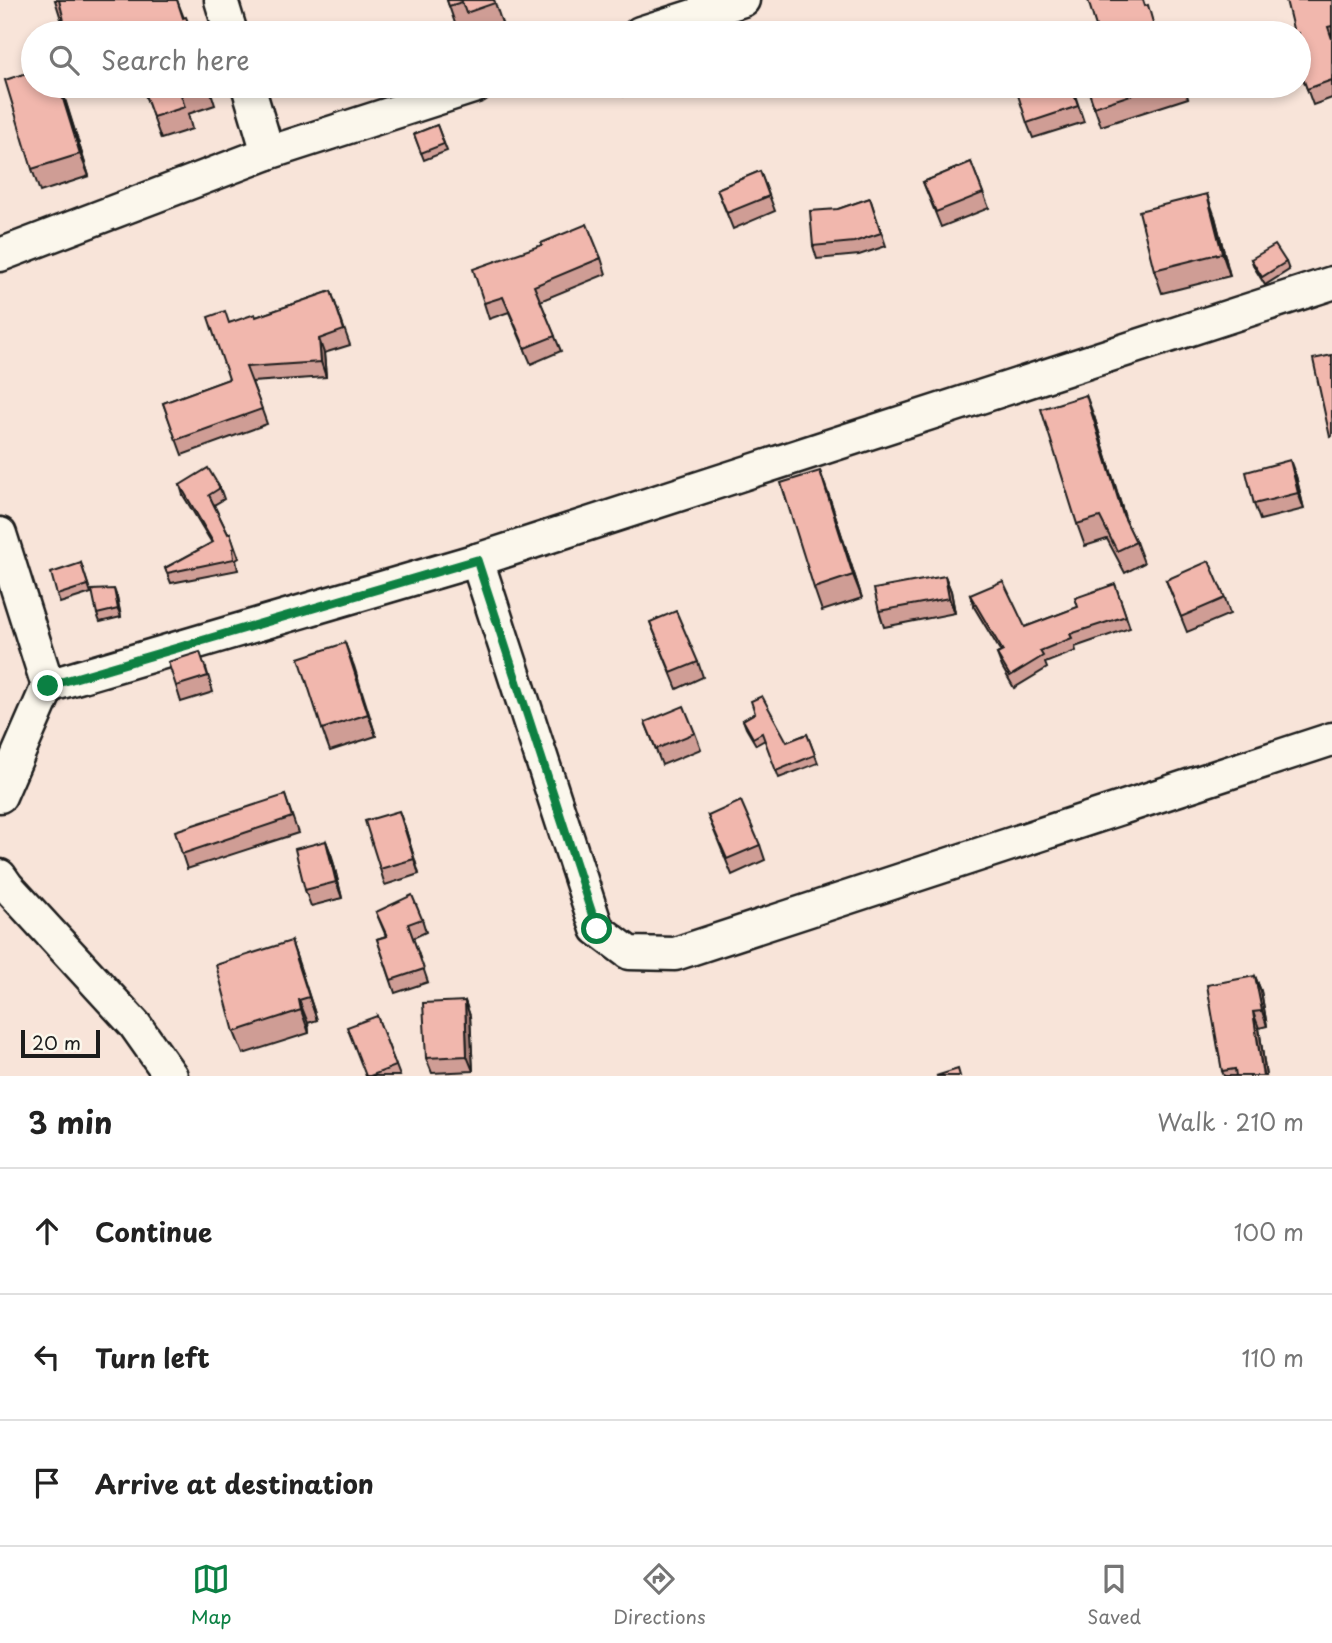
<!DOCTYPE html>
<html lang="en">
<head>
<meta charset="utf-8">
<style>
	:root { --surface:#fff; --page:#f2f2f2; --text:#222; --muted:#767676; --line:#e0e0e0; --accent:#0b8043 }
	body { margin:0; font-family:"Playpen Sans",sans-serif; background:var(--page); color:var(--text) }
	.scale { position:absolute; left:21px; bottom:18px; width:79px; box-sizing:border-box; padding-left:7px; border:4px solid #1c1c1c; border-top:0; font-size:19px; line-height:24px; white-space:nowrap; color:#1c1c1c; -webkit-text-stroke:5px #fbf7ec; paint-order:stroke }
	.stop { position:absolute; width:21px; height:21px; margin:-16px; border:5px solid #0b8043; border-radius:50%; background:#fff }
	.stop.end { background:#0b8043; border-color:#fff; box-shadow:0 2px 7px #0008 }
	.list { margin:0; padding:0; list-style:none }
	h2 { display:flex; justify-content:space-between; align-items:center; height:91px; margin:0; padding:0 28px; font-size:30px }
	h2 small { font-size:23px; font-weight:400; color:var(--muted) }
	.list li { display:grid; grid-template-columns:46px 1fr auto; gap:21px; align-items:center; box-sizing:border-box; height:126px; padding:0 28px; border-top:2px solid var(--line) }
	.list b { display:block; font-size:26px; white-space:nowrap }
	.list em { font-size:23px; font-style:normal; color:var(--muted) }
	.icon { flex:none; width:38px; height:38px; fill:none; stroke:currentColor; stroke-width:2; stroke-linecap:round; stroke-linejoin:round }
	.map { position:relative; flex:none; width:1332px; height:1076px; overflow:hidden }
	.search { position:absolute; background:var(--surface); box-shadow:0 4px 10px #0003; left:21px; right:21px; top:21px; height:77px; display:flex; align-items:center; gap:18px; box-sizing:border-box; padding:0 24px; border-radius:38px; color:var(--muted); font-size:26px }
	.sheet { height:469px; background:var(--surface) }
	nav { display:flex; justify-content:space-around; align-items:center; box-sizing:border-box; height:98px; border-top:2px solid var(--line); background:var(--surface); font-size:19px; color:var(--muted) }
	nav a { display:grid; justify-items:center; gap:4px }
	nav .on { color:var(--accent) }
	.map>svg:first-child { display:block }
</style>
</head>
<body>
<div class="map">
<svg width="1332" height="1076" viewBox="0 0 1332 1076">
	<rect width="100%" height="100%" fill="#f8e4d9"/>
	<filter id="ink" filterUnits="userSpaceOnUse"><feTurbulence type="fractalNoise" baseFrequency=".0143" numOctaves="2"/><feDisplacementMap in="SourceGraphic" scale="14" xChannelSelector="R" yChannelSelector="G"/><feConvolveMatrix kernelMatrix="1 2 1 2 8 2 1 2 1" color-interpolation-filters="sRGB"/></filter>
	<g filter="url(#ink)">
		<g fill="none" stroke-linecap="round" stroke-linejoin="round">
			<g stroke="#1c1c1c" stroke-width="37">
				<g id="street">
					<polyline points="221,0 231,33"/>
					<polyline points="640,33 743,0"/>
					<polyline points="248,86 268,153"/>
					<polyline points="0,255 268,153 476,86"/>
					<polyline points="0,534 48,686 477,560 1332,283"/>
					<polyline points="477,560 597,929 629,953 675,954 1332,739"/>
					<polyline points="0,796 48,686"/>
					<polyline points="0,876 7,886 135,1025 171,1076"/>
				</g>
			</g>
			<use href="#street" stroke="#fbf7ec" stroke-width="32"/>
		</g>
		<g fill="#cf9d95" stroke="#1c1c1c" stroke-width="2">
			<polygon points="55,0 177,0 184,18 192,33 67,33 63,18 61,19"/>
			<polygon points="447,0 494,0 503,26 482,33 473,33 470,25 457,29"/>
			<polygon points="1332,0 1332,98 1313,105 1299,67 1300,59"/>
			<polygon points="61,86 89,176 40,192 32,169"/>
			<polygon points="142,86 209,86 215,105 188,114 192,129 161,139"/>
			<polygon points="305,86 336,86 308,95"/>
			<polygon points="620,86 675,86 624,96"/>
			<polygon points="1072,86 1084,122 1033,138 1027,123"/>
			<polygon points="1087,86 1184,86 1188,98 1101,126"/>
			<polygon points="437,125 447,151 424,160 414,134"/>
			<polygon points="971,162 989,208 941,227 923,182"/>
			<polygon points="760,171 775,211 733,229 717,189"/>
			<polygon points="870,198 886,246 859,255 817,259 813,246 838,209"/>
			<polygon points="1215,217 1230,276 1162,293 1154,270"/>
			<polygon points="601,258 606,274 540,301 561,351 531,364 509,312 489,319 484,303"/>
			<polygon points="1251,259 1286,262 1289,270 1265,285 1254,267"/>
			<polygon points="331,291 350,345 324,353 326,377 252,382 267,424 182,455 163,403 229,379 229,323 256,317"/>
			<polygon points="1094,416 1126,522 1136,542 1144,563 1125,573 1107,539 1085,546 1077,524"/>
			<polygon points="1296,476 1304,509 1260,520 1254,504"/>
			<polygon points="180,485 220,488 224,499 214,505 228,534 230,533 239,558 236,560 238,570 171,583 165,568 212,543 183,495"/>
			<polygon points="828,493 862,598 822,611 814,588"/>
			<polygon points="81,563 91,593 60,603 57,595"/>
			<polygon points="945,576 951,591 955,613 884,627 879,611"/>
			<polygon points="1166,580 1225,598 1230,614 1187,632"/>
			<polygon points="1115,584 1130,628 1075,647 1076,651 1045,663 1047,668 1014,688 1002,667 997,654 1001,652 974,607 970,595 1025,627 1078,607"/>
			<polygon points="117,597 121,617 100,622 97,614"/>
			<polygon points="650,622 698,662 703,677 677,689"/>
			<polygon points="345,643 376,736 330,751 322,729"/>
			<polygon points="206,668 213,692 181,702 176,686"/>
			<polygon points="755,713 787,742 807,734 818,763 779,778 765,740 756,745 746,728 743,720"/>
			<polygon points="645,722 695,733 701,749 662,765"/>
			<polygon points="285,795 298,833 187,869 182,854"/>
			<polygon points="708,816 760,845 765,860 732,875"/>
			<polygon points="405,827 419,874 385,885 380,869"/>
			<polygon points="326,841 332,857 342,898 311,906 305,890"/>
			<polygon points="376,912 422,919 426,932 413,938 428,982 395,993 377,939 386,936"/>
			<polygon points="291,941 317,1020 308,1023 309,1033 243,1054 234,1032"/>
			<polygon points="1255,976 1261,991 1267,1026 1259,1028 1266,1076 1224,1076 1222,1071"/>
			<polygon points="465,1001 470,1016 473,1071 432,1073 426,1058"/>
			<polygon points="377,1016 400,1076 366,1076"/>
		</g>
		<g fill="#a98079" stroke="#1c1c1c" stroke-width="2">
			<polygon points="59,86 61,88 89,176 80,154"/>
			<polygon points="1207,194 1215,217 1230,276 1222,253"/>
			<polygon points="319,339 324,353 326,377 321,362"/>
			<polygon points="1086,395 1094,416 1131,537 1123,515"/>
			<polygon points="1290,460 1296,476 1304,509 1298,493"/>
			<polygon points="820,471 828,493 862,598 853,575"/>
			<polygon points="945,576 951,591 955,613 949,598"/>
			<polygon points="114,589 117,597 121,617 118,609"/>
			<polygon points="345,643 354,666 376,736 368,714"/>
			<polygon points="399,811 405,827 419,874 414,859"/>
			<polygon points="326,841 332,857 342,898 336,882"/>
			<polygon points="291,941 299,964 317,1020 309,997"/>
			<polygon points="1255,976 1261,991 1267,1026 1262,1011"/>
			<polygon points="299,1000 308,1023 309,1033 301,1010"/>
			<polygon points="465,1001 470,1016 473,1071 467,1056"/>
			<polygon points="1253,1012 1259,1028 1266,1076 1263,1076"/>
		</g>
		<g fill="#f1b7ad" stroke="#1c1c1c" stroke-width="2">
			<polygon points="59,0 177,0 183,18 186,17 192,33 125,33 122,24 87,33 67,33"/>
			<polygon points="447,0 494,0 495,3 466,13 462,2 449,6"/>
			<polygon points="1088,0 1143,0 1145,6 1148,5 1156,33 1098,33"/>
			<polygon points="1286,0 1332,0 1332,26 1328,27 1332,39 1332,80 1307,89 1299,67 1299,59 1300,59 1299,53 1299,33 1294,33"/>
			<polygon points="408,26 410,33 384,33"/>
			<polygon points="33,71 33,86 59,86 80,154 32,169 5,80"/>
			<polygon points="142,86 200,86 180,92 185,107 153,117"/>
			<polygon points="1047,86 1071,86 1078,106 1027,123 1018,95"/>
			<polygon points="1087,86 1158,86 1094,107"/>
			<polygon points="437,125 444,144 421,153 414,134"/>
			<polygon points="971,162 983,193 936,212 923,182"/>
			<polygon points="760,171 769,196 727,213 717,189"/>
			<polygon points="1207,194 1222,253 1154,270 1139,211"/>
			<polygon points="870,198 881,233 854,242 813,246 810,211 838,209"/>
			<polygon points="587,224 601,258 534,286 555,336 525,348 503,297 484,303 473,269 542,245 541,243"/>
			<polygon points="1275,245 1286,262 1262,277 1251,259"/>
			<polygon points="331,291 344,330 319,339 321,362 246,367 262,409 176,440 163,403 229,379 208,317 225,311 229,323 255,314 256,317"/>
			<polygon points="1332,355 1332,436 1330,437 1313,359"/>
			<polygon points="1086,395 1123,515 1136,542 1117,551 1100,517 1077,524 1041,409"/>
			<polygon points="1290,460 1298,493 1254,504 1246,472"/>
			<polygon points="208,468 220,488 209,495 228,534 230,533 235,548 233,549 234,559 167,573 165,568 213,542 180,485"/>
			<polygon points="820,471 853,575 814,588 781,483"/>
			<polygon points="1209,561 1225,598 1181,617 1166,580"/>
			<polygon points="81,563 88,585 57,595 51,573"/>
			<polygon points="945,576 949,598 879,611 874,589"/>
			<polygon points="1003,581 1025,627 1078,607 1075,598 1115,584 1126,616 1070,634 1072,638 1040,651 1043,656 1010,676 997,654 1003,651 970,595"/>
			<polygon points="114,589 118,609 97,614 92,590"/>
			<polygon points="676,611 698,662 671,673 650,622"/>
			<polygon points="345,643 368,714 322,729 299,658"/>
			<polygon points="200,652 208,676 176,686 168,662"/>
			<polygon points="762,696 787,742 807,734 815,755 776,771 762,733 753,738 743,720 755,713 751,701"/>
			<polygon points="684,706 695,733 656,749 645,722"/>
			<polygon points="285,795 292,817 182,854 175,831"/>
			<polygon points="741,801 760,845 727,859 708,816"/>
			<polygon points="399,811 414,859 380,869 365,821"/>
			<polygon points="326,841 336,882 305,890 295,849"/>
			<polygon points="412,895 422,919 408,924 424,969 391,980 377,939 387,936 376,912"/>
			<polygon points="291,941 309,997 299,1000 301,1010 234,1032 216,965"/>
			<polygon points="1255,976 1262,1011 1253,1012 1263,1076 1236,1076 1235,1069 1222,1071 1207,985"/>
			<polygon points="465,1001 467,1056 426,1058 423,1003"/>
			<polygon points="377,1016 396,1066 370,1076 366,1076 347,1027"/>
			<polygon points="958,1069 960,1076 936,1076"/>
		</g>
	</g>
	<g fill="none" stroke-linecap="round" stroke-linejoin="round" filter="url(#ink)">
		<polyline stroke="#0b8043" stroke-width="9" points="48,686 477,560 597,929"/>
	</g>
</svg>
<div class="scale">20 m</div>
<div class="stop" style="left:597px;top:929px"></div>
<div class="stop end" style="left:48px;top:686px"></div>
<div class="search"><svg class="icon" aria-label="search" viewBox="0 0 24 24"><circle cx="10" cy="10" r="6"/><path d="M15 15l6 6"/></svg>Search here</div>
</div>
<section class="sheet">
<h2>3 min<small>Walk · 210 m</small></h2>
<ul class="list">
<li><svg class="icon" aria-label="ahead" viewBox="0 0 24 24"><path d="M12 20V5M6 11l6-6 6 6"/></svg><div><b>Continue</b></div><em>100 m</em></li>
<li><svg class="icon" aria-label="left" viewBox="0 0 24 24"><path d="M17 20v-9H6M10 6l-5 5 5 5"/></svg><div><b>Turn left</b></div><em>110 m</em></li>
<li><svg class="icon" aria-label="arrive" viewBox="0 0 24 24"><path d="M6 21V4h12l-3 4 3 4H6"/></svg><div><b>Arrive at destination</b></div></li>
</ul>
</section>
<nav>
<a class="on"><svg class="icon" aria-label="map" viewBox="0 0 24 24"><path d="M3 6l6-2 6 2 6-2v14l-6 2-6-2-6 2zM9 4v14M15 6v14"/></svg>Map</a>
<a><svg class="icon" aria-label="directions" viewBox="0 0 24 24"><path d="M12 3l9 9-9 9-9-9zM9 14v-3h6M13 9l2 2-2 2"/></svg>Directions</a>
<a><svg class="icon" aria-label="saved" viewBox="0 0 24 24"><path d="M7 4h10v16l-5-4-5 4z"/></svg>Saved</a>
</nav>
</body>
</html>
